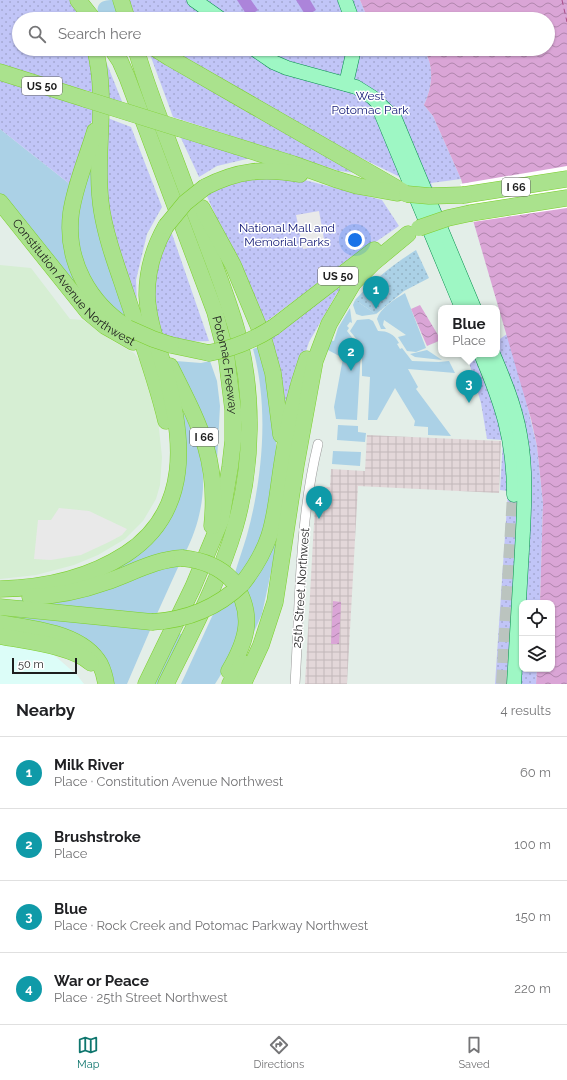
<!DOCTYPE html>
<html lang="en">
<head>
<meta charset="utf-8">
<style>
	:root { --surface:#fff; --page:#f6f6f6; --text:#202124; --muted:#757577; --line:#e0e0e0; --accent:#0f766e }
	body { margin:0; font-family:Raleway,sans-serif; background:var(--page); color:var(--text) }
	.controls { position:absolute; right:12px; bottom:12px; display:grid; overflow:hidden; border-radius:8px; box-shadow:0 1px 3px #0004 }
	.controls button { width:36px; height:36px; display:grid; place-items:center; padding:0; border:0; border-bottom:1px solid var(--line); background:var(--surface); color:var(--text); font:20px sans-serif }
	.scale { position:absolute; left:12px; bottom:10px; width:65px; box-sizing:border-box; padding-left:4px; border:2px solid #1d1d1d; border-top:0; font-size:11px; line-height:14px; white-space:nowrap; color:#1d1d1d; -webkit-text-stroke:3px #fff; paint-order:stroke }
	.you { position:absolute; left:355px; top:240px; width:14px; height:14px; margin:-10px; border:3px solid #fff; border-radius:50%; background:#1a73e8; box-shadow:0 0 0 6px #1a73e833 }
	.badge { display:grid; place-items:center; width:26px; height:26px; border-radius:50%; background:var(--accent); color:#fff; font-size:13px; font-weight:700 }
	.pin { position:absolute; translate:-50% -33px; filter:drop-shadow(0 1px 2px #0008) }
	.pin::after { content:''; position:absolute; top:21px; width:14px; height:12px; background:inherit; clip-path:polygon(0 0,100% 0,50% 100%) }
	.popup { position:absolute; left:438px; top:305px; width:62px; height:52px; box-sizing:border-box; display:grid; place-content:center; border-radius:8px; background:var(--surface); filter:drop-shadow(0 1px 3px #0005); font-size:13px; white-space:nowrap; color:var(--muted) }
	.popup b { font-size:15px; color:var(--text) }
	.popup::after { content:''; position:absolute; left:50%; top:100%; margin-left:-8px; border:8px solid transparent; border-top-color:var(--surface) }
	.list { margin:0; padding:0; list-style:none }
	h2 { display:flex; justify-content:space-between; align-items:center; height:52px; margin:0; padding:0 16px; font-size:17px }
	h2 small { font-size:13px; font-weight:400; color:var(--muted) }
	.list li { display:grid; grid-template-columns:26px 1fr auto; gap:12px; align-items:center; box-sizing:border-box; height:72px; padding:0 16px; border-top:1px solid var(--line) }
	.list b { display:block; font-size:15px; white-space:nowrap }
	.list p { margin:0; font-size:13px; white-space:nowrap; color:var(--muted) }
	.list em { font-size:13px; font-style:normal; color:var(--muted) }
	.icon { flex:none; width:22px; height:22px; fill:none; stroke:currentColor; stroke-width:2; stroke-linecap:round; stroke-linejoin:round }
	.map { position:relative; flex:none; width:567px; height:684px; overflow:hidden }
	.search { position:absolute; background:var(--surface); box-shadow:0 1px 3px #0004; left:12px; right:12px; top:12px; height:44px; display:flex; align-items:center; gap:10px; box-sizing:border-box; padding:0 14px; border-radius:22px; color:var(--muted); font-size:15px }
	.sheet { height:340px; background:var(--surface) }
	nav { display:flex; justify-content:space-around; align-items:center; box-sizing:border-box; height:56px; border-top:1px solid var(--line); background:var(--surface); font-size:11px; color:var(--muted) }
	nav a { display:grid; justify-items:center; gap:2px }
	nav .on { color:var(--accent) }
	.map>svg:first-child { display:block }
</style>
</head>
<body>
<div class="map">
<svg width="567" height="684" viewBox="0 0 567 684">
	<defs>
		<pattern id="park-dots" width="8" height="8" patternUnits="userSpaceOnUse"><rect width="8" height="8" fill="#c1c5f7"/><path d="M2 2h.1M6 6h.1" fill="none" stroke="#a5a9d3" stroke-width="1.8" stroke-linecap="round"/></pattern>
		<pattern id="garden-dots" width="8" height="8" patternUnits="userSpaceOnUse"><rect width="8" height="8" fill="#abd1e6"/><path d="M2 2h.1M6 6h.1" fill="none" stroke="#93b3c5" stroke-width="1.8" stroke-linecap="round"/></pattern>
		<pattern id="plaza-grid" width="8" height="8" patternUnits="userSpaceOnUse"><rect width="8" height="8" fill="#e3d7d9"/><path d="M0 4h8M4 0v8" fill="none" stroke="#c2b8ba"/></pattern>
		<pattern id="water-waves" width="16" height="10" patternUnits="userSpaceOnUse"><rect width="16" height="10" fill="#daa5d6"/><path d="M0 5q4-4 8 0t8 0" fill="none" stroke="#b086ad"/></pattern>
	</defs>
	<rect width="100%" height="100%" fill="#e3eee8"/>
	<polygon fill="#d6eed3" points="0,265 31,268 70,319 83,320 111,340 134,353 141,362 144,371 158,420 162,457 160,485 156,499 143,521 125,539 98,555 74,565 36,575 0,579"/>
	<polygon fill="#dcfdf8" points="0,643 39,649 54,655 77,675 84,684 0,684"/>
	<g fill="#abd1e6">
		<path d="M113,0L115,1L121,19H99C95,5 99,0 113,0Z"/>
		<polygon points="0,129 71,185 66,223 100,314 0,194"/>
		<polygon points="95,149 131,325 111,310 80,263 74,221"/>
		<path d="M405,293L426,348L416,352L407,351L398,337L406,335L384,320L383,325L386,329H381L377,319C380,308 395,299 405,293Z"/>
		<polygon points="355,300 376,314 362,316 356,314 353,305"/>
		<polygon points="350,308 352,323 350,322 347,326 349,328 347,331 361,349 357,420 336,419 334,407 343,358 326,349 329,340 334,341 338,328"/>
		<path d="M369,319L373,321L378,331C388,331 394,334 399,343L397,344L400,349L402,348L412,361L439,362L449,361L455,373L408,369L418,387L416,389L451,436L428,435V427L414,426L415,421L395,388L377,420H368L370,377L362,376V346L350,331L357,320Z"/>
		<path d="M261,346L276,440V470L261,545L237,579L234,576C238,562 243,549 247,535C263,477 269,407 253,349Z"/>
		<polygon points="427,350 442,360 415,357 410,354"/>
		<polygon points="176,361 201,363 210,361 217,381 220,406 217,461 195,401"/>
		<path d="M183,412C191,428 199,446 202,464C206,495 199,526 185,553L98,580L162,526L179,413Z"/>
		<polygon points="338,425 358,426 358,432 366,433 365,442 337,440"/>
		<polygon points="333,451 361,452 360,466 332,464"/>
		<polygon points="274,544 277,544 262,614 242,659 243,590"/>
		<polygon points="180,563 156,616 12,600 34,600"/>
		<polygon points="236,596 242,618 233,655 215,684 181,684 215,610"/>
		<polygon points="0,611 151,628 127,684 111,684 105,666 0,618"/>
		<polygon points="179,633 184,636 160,684 153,684"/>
	</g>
	<g fill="url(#park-dots)">
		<polygon points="0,0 74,0 78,19 19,19 19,49 87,49 91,62 94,93 0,65"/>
		<polygon points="128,0 360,0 368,19 135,19"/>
		<polygon points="148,49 151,49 366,174 339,171 173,117"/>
		<path d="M163,49H426C426,55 429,59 430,64C433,79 430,92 424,105L433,116L461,179L431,183L453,241L402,178L302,129Z"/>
		<polygon points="103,59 105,59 123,104 106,98"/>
		<polygon points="0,72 95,111 71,185 0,129"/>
		<polygon points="105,117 131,127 162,207 147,234 136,280 137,303 105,209"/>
		<polygon points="180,136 251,158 217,166 199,177"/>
		<polygon points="293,177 382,200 399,226 345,263 263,324 206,194 231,180"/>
		<path d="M171,231L209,341C193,342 178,341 163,337L156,315L153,277Z"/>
		<polygon points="379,249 337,293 309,342 285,417 268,341"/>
		<polygon points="507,334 524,392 537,446 543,503 540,603 522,603 522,669 537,669 536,684 495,684 508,491 500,490 503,440 487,439 481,403 468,359 476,354 497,354 497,341"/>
	</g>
	<path fill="url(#garden-dots)" d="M416,250L429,278L404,291L376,314L355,300C375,279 391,266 416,250Z"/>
	<g fill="#ac84da">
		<polygon points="237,0 251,0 258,10 248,17"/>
		<polygon points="296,0 310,0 316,10 306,16"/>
	</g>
	<g fill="#e9e9e9">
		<polygon points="319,211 325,245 303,249 296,215"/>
		<polygon points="59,508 89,511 127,529 122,535 109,542 81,555 51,560 34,559 38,520 51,520"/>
	</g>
	<polygon fill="url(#plaza-grid)" points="367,435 501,441 499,493 358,486 347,684 305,684 316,487 330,487 331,469 365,471"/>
	<g fill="url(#water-waves)">
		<path d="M360,0H567V684H536L537,669H552V603H540L543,503L537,446L531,419L461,179L433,116L424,105C430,92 433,79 430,64C429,59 426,55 426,49H548V19H368Z"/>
		<polygon points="420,305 441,340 427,346 411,309"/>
		<polygon points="333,601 341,602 339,644 331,644"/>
	</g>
	<polygon fill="#fff" points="567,166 567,208 473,222 466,195 460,184"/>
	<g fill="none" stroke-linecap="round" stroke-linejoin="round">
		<polyline stroke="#a84e88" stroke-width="1" stroke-dasharray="5 4" stroke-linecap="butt" points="562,0 567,22"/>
		<polyline stroke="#bbc4bf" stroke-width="14" stroke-dasharray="14 7" stroke-linecap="butt" points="503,684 514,495"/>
		<g stroke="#9a9a9a" stroke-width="10">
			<path id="street" d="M295,684C300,605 299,521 318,444"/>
		</g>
		<g stroke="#078f4d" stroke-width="15">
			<g id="primary">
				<polyline points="194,0 221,19"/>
				<polyline points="345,0 352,19"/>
				<polyline points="254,49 273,62 287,68 356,87 372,97 395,119 474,308"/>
				<polyline points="346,84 354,49"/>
				<polyline points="379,108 462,308"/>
				<path d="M481,354C502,404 514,439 514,495"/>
				<path d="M493,354C504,380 515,406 520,435C527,473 524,511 522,550C519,595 517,639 514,684"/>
			</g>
		</g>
		<g stroke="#7dd02c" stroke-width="17">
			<g id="highway">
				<polyline points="78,0 93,19"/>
				<polyline points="121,0 127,19"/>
				<path d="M95,49C109,103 93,157 102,212C106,236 114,259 122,282C137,328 155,374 166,421"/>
				<path id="s1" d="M112,49L120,61L127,77L215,312L226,354L233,410V441L230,467L221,520L193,587L146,684"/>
				<path d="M136,49C146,85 160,119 173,154C186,188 199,223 212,258C221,282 230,306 237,331C254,394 253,464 235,527C219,582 191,633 166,684"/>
				<polyline points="156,49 170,58 407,194"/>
				<polyline points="0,72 85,99"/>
				<polyline points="181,129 293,164 335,179 358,186 397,193"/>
				<path d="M95,131C87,158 75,185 71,213C65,261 89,303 128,328"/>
				<path d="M205,187C238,170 264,168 300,174"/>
				<polyline points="464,195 567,179"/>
				<path id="s2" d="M0,202L88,312L105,326L133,342"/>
				<polyline points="202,208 233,265 263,337 273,373 281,435"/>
				<polyline points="471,213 567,198"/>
				<polyline points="348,288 373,263 408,234"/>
				<polyline points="274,327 374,250"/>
				<polyline points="171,345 209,353"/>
				<path d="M170,366C199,424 219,459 212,526"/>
				<path d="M242,584C276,541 274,515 282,464C287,428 295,393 307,359"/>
				<path d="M0,589C44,588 89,578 126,554C192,511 184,437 165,371C158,346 148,321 147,295C147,270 154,247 166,226"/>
				<path d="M30,597C56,596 81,591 106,582C130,574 156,559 182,558"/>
				<polyline points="0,607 152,622"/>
				<path d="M0,623C32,629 82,632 100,664C103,670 105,677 106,684"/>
				<path d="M0,636C25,641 74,646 91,663"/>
				<path d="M229,671C248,639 255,613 232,580"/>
				<polyline points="230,684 243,663"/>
				<polyline points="243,684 261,645 275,602 296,465 315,361 329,324 355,280"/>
			</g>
		</g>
		<use href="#street" stroke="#fff" stroke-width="9"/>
		<use href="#primary" stroke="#9ef7c4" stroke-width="14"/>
		<use href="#highway" stroke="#aae28d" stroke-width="16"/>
		<g stroke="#7dd02c" stroke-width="17" stroke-linecap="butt">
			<g id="highway-bridge">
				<polyline points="85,99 181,129"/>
				<polyline points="407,194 429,196 464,195"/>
				<polyline points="166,226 185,203 205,187"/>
				<polyline points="419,228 448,218 471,213"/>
				<polyline points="128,328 153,339 171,345"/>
				<path d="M209,353C233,349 254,340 274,327"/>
				<path d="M182,558C202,560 219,566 232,580"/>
				<path d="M152,622C187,620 217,608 242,584"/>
			</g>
		</g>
		<use href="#highway-bridge" stroke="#aae28d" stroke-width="16"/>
	</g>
	<g text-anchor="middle" stroke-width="3" stroke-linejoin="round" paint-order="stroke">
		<g fill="#fff" stroke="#616161" stroke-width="1">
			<rect x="22" y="77" width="40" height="18" rx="3"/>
			<rect x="502" y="178" width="28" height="18" rx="3"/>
			<rect x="318" y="267" width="40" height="18" rx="3"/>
			<rect x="190" y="428" width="28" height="18" rx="3"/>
		</g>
		<g font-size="11" font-weight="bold" fill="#1d1d1d">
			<text x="42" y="90">US 50</text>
			<text x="516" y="191">I 66</text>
			<text x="338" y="280">US 50</text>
			<text x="204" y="441">I 66</text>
		</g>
		<g font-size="12" fill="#101775" stroke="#fff">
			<text x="370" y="100">West<tspan x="370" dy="14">Potomac Park</tspan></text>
			<text x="287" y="232">National Mall and<tspan x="287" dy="14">Memorial Parks</tspan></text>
		</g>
		<g font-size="12" fill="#1d1d1d" stroke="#fff">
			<text dy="4" stroke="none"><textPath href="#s2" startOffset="110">Constitution Avenue Northwest</textPath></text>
			<text dy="4" stroke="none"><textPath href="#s1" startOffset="337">Potomac Freeway</textPath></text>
			<text transform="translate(301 588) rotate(-86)" y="4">25th Street Northwest</text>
		</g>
	</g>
</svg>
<div class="controls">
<button><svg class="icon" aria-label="locate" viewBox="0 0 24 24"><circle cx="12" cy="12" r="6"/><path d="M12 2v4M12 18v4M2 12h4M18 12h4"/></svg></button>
<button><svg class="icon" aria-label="layers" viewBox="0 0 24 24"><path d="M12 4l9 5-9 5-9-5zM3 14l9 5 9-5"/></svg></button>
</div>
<div class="scale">50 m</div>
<div class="you"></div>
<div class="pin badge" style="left:376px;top:309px;background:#0f9aa8">1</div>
<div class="pin badge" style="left:351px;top:371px;background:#0f9aa8">2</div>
<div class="pin badge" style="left:469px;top:403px;background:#0f9aa8">3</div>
<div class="popup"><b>Blue</b>Place</div>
<div class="pin badge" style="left:319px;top:519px;background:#0f9aa8">4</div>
<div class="search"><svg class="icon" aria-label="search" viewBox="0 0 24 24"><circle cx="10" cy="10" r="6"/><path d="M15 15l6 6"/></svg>Search here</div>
</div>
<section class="sheet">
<h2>Nearby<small>4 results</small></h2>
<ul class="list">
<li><span class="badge" style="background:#0f9aa8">1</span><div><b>Milk River</b><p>Place · Constitution Avenue Northwest</p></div><em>60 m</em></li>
<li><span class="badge" style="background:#0f9aa8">2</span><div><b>Brushstroke</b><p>Place</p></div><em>100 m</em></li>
<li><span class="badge" style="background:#0f9aa8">3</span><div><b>Blue</b><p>Place · Rock Creek and Potomac Parkway Northwest</p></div><em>150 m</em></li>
<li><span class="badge" style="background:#0f9aa8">4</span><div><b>War or Peace</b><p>Place · 25th Street Northwest</p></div><em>220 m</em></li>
</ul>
</section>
<nav>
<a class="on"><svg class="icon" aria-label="map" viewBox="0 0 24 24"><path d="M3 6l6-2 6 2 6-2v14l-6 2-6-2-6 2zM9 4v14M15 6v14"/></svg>Map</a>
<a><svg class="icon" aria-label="directions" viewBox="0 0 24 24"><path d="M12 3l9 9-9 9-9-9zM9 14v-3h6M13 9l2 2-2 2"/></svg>Directions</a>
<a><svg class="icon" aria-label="saved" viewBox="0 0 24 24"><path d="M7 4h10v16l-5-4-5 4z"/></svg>Saved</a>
</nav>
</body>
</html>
